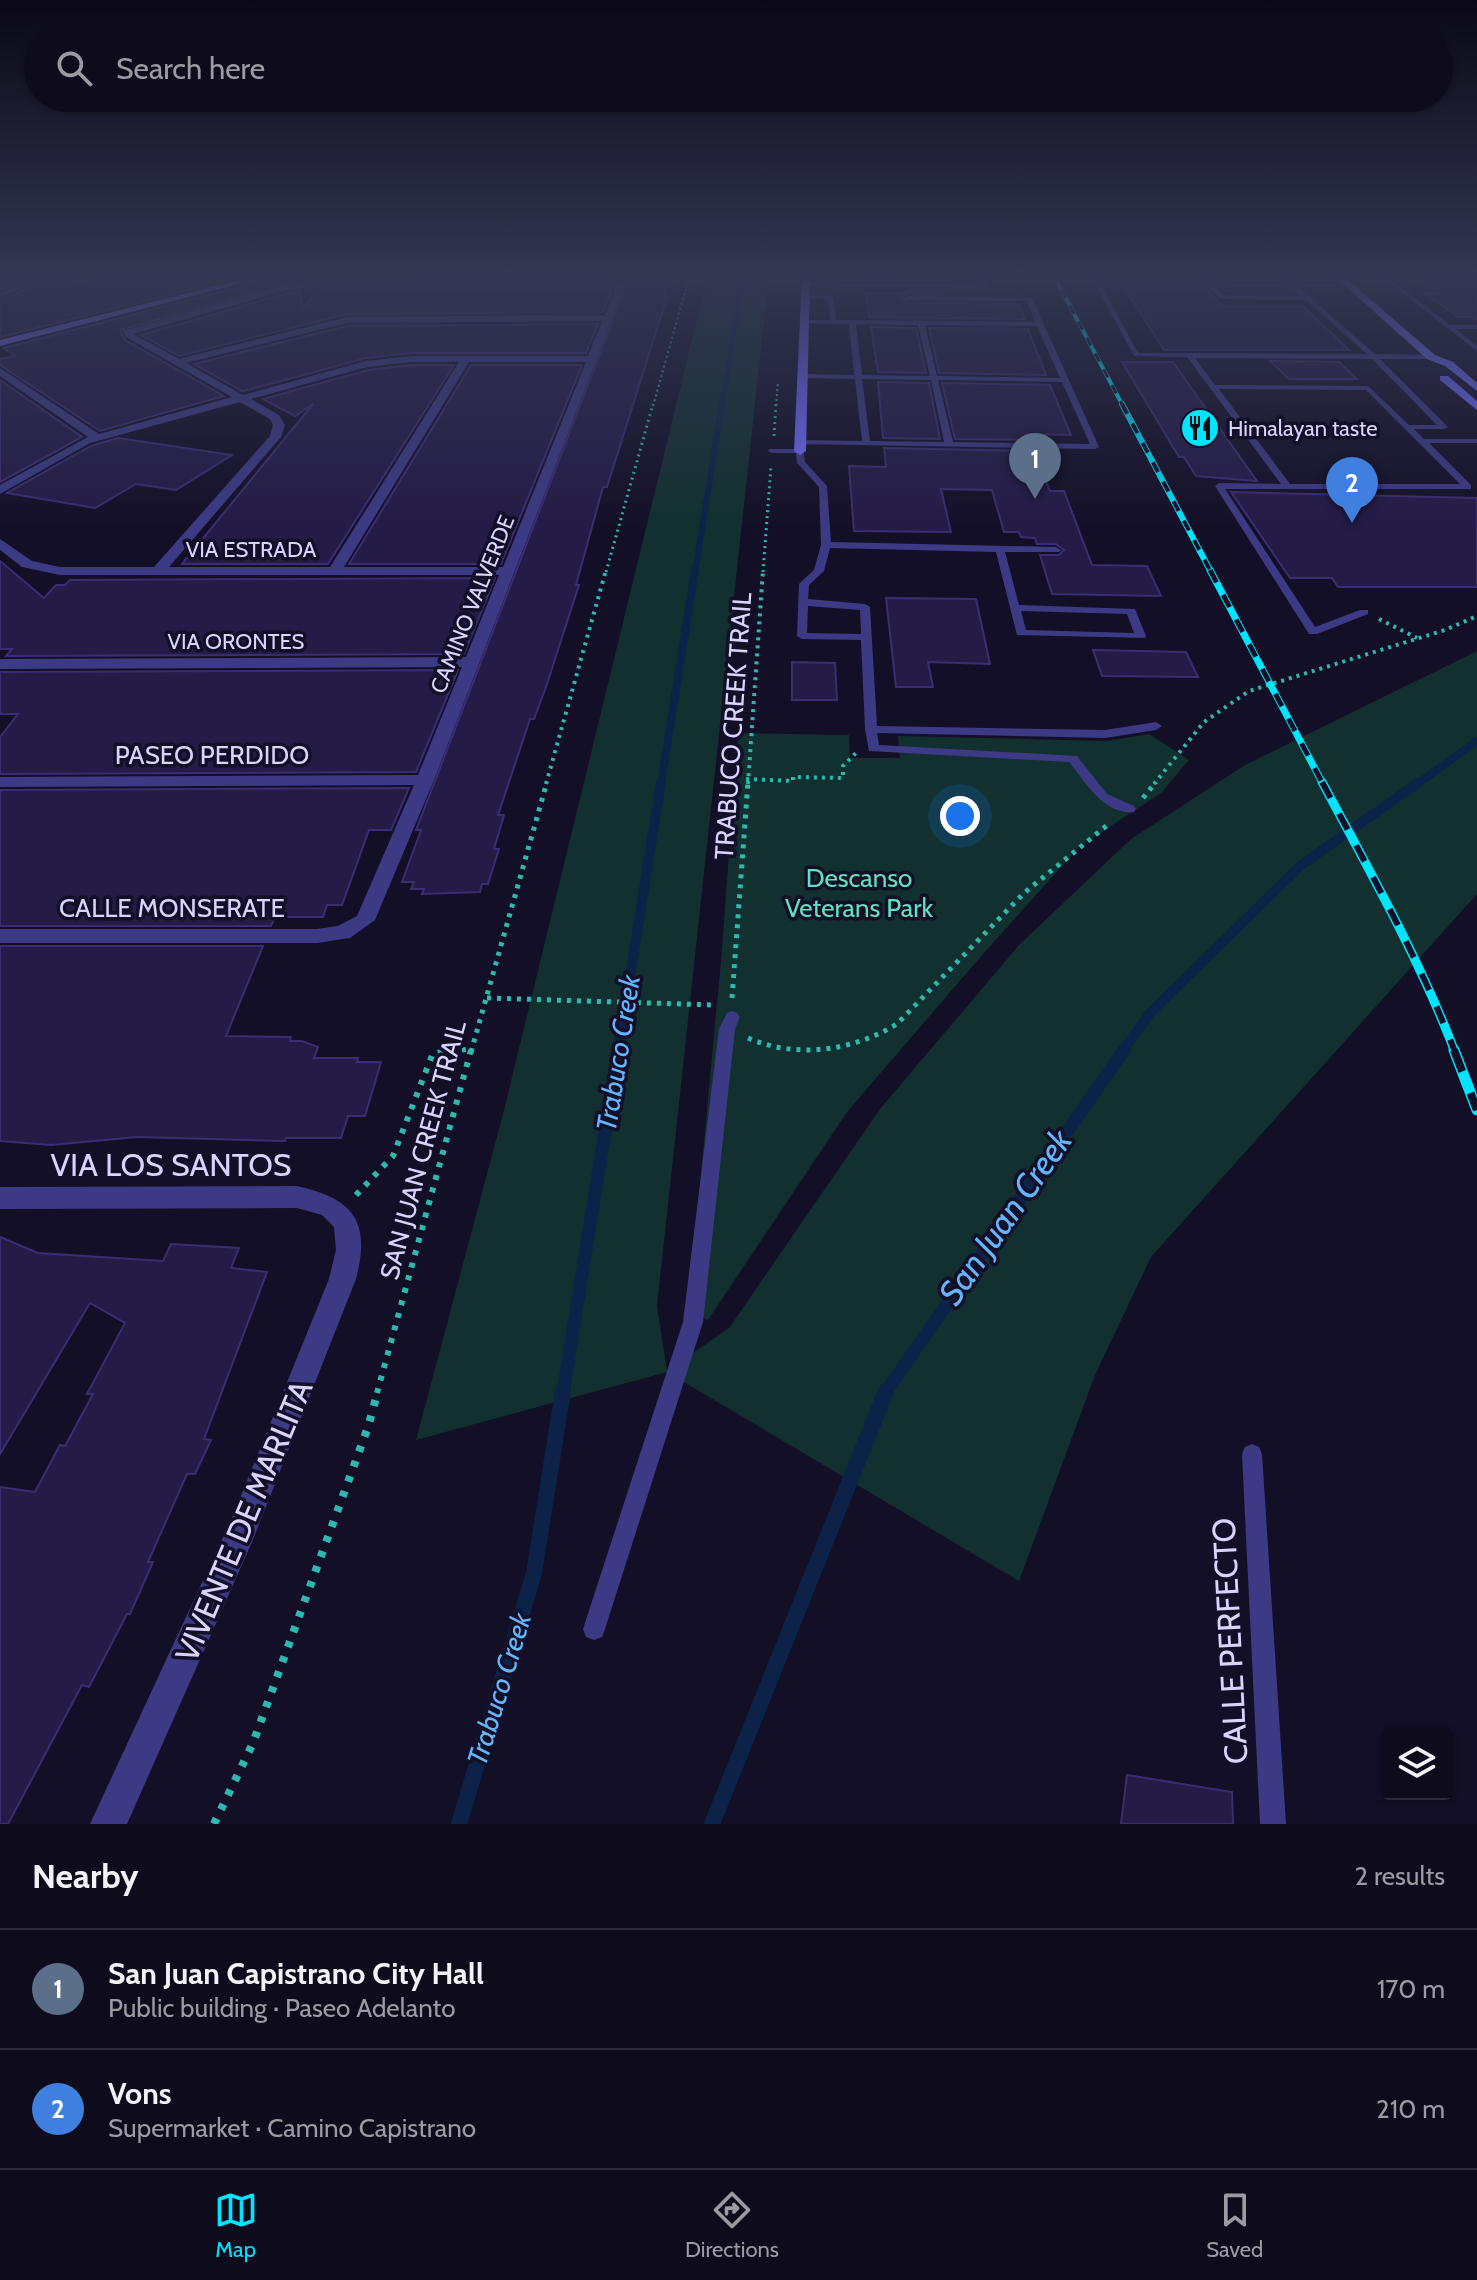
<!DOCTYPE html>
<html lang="en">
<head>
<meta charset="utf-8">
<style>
	:root { --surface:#0e0b1c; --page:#171425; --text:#f1f3f6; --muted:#9b9ba3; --line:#2e2b3b; --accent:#00e5ff }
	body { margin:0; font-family:Cabin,sans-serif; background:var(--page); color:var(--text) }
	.controls { position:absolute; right:24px; bottom:24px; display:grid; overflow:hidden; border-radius:8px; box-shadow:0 2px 6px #0004 }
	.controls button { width:72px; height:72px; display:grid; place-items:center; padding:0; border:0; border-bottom:2px solid var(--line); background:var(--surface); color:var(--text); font:40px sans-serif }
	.you { position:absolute; left:960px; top:816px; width:28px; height:28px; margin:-20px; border:6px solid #fff; border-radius:50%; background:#1a73e8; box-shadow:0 0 0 12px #1a73e833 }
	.badge { display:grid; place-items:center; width:52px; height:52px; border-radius:50%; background:var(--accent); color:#fff; font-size:26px; font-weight:700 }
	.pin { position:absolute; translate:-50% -66px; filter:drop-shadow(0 2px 4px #0008) }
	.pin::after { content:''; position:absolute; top:42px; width:28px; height:24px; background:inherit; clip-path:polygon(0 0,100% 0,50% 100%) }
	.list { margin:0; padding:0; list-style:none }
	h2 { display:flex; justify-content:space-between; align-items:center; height:104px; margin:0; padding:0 32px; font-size:34px }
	h2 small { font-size:26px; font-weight:400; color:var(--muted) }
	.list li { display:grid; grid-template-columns:52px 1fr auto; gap:24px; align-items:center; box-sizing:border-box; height:120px; padding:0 32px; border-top:2px solid var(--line) }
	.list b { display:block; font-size:30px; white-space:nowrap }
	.list p { margin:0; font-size:26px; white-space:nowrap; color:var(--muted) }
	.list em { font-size:26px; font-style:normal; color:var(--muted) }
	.icon { flex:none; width:44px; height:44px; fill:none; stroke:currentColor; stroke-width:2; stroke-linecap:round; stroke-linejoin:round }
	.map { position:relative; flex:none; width:1477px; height:1824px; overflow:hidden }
	.search { position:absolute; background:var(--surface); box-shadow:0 2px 6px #0004; left:24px; right:24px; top:24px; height:88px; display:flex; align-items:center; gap:20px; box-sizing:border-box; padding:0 28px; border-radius:44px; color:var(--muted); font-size:30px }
	.sheet { height:344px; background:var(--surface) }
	nav { display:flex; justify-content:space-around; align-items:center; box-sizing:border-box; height:112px; border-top:2px solid var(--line); background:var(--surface); font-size:22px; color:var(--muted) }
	nav a { display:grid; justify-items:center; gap:4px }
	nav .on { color:var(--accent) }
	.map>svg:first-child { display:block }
</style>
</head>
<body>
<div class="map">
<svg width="1477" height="1824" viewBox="0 0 1477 1824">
	<rect width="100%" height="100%" fill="#130f26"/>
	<g fill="#12302f">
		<polygon points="708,274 769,274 657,1306 667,1371 729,1328 880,1109 1019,945 1131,839 1245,765 1477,651 1477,894 1151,1257 1095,1375 1019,1581 667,1372 416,1440 503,1114"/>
		<polygon points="738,733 849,735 850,758 900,758 898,736 1107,741 1149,734 1189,760 1161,793 1079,847 983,954 847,1112 708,1320 688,1312 721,961"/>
	</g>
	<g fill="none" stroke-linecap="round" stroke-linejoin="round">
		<polyline stroke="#0c2248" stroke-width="5" points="722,406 743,274"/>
		<polyline stroke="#0c2248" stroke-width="6" points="695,572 722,404"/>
		<g stroke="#0c2248" stroke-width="8">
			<polyline points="661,784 695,570"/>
			<polyline points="1417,784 1477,741"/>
		</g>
		<g stroke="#0c2248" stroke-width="10">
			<polyline points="618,1052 661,782"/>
			<polyline points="1122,1052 1150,1013 1300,866 1419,782"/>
		</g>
		<g stroke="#0c2248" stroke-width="13">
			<polyline points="563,1393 618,1050"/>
			<polyline points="885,1393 1124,1050"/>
		</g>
		<g stroke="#0c2248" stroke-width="16">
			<polyline points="459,1824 534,1573 563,1391"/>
			<polyline points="712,1824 886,1391"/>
		</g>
	</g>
	<g fill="#241b47" stroke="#3b2d73" stroke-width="2">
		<polygon points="0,274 24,274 30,278 0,290"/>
		<polygon points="42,274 57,274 84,288 130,277 132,274 253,274 0,337 0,300 42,283"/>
		<polygon points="280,274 298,274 299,280 120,330 125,340 224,396 100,431 0,365 0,359 15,356 4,348 278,277"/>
		<polygon points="332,274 612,274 610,278 329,277"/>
		<polygon points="1419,278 1470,278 1477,282 1477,321 1472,317 1458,317 1425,293 1439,293"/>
		<polygon points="627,284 667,286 664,297 667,297 607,487 603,487 576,585 579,585 546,687 534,719 530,719 498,815 504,815 494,849 499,849 488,884 482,884 480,892 422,894 424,889 411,889 414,882 402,882 421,830 416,830"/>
		<polygon points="319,289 605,289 612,290 603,312 347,314 179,356 141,335 285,294 300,292 302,309"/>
		<polygon points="1125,289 1207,289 1222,306 1304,307 1349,350 1164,350"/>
		<polygon points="907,290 942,291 942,294 907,293 901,297 907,303 1019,304 1025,319 869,317 866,293 908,293"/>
		<polygon points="598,324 586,353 412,353 366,358 248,390 242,391 194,364 347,326"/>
		<polygon points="871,327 916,328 926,373 878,372"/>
		<polygon points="929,328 1028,329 1046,375 939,373"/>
		<polygon points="1270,361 1339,362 1357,379 1289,379"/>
		<polygon points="1122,362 1173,362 1257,481 1196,476 1184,457 1179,457"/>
		<polygon points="412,365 454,365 328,564 182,564 313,404 295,416 263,399 368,370"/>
		<polygon points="471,365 582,365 501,564 349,564"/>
		<polygon points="0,380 82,437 0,482"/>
		<polygon points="878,382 929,383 940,439 883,438"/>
		<polygon points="942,383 1050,385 1071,435 1026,434 1029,440 955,439"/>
		<polygon points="118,438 232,455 176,490 136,484 95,508 7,493 91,446"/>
		<polygon points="884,448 1033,451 1050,491 1064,491 1092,565 1147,566 1161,596 1052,594 1040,555 1059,555 1064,550 1056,544 1037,544 1035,538 1021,537 1019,532 1004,532 992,490 941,489 951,532 854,531 849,466 886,467"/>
		<polygon points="1231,492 1477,498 1477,587 1338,587 1332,578 1290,578"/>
		<polygon points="0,561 44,598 56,585 65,585 70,580 495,578 464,654 6,656 12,649 0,649"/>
		<polygon points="886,598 976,599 990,664 928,662 933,687 896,687"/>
		<polygon points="1093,650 1186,652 1198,677 1102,676"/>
		<polygon points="792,662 835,663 837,700 792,700"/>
		<polygon points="458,670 416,772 0,774 0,737 18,714 0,714 0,672"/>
		<polygon points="409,788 391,830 369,830 342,905 327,905 323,917 275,917 271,926 0,926 0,790"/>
		<polygon points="0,946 263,946 226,1036 291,1037 290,1041 302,1041 318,1047 314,1058 358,1058 357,1062 381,1062 365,1116 348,1116 341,1138 286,1138 285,1141 137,1137 51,1145 0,1141"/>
		<polygon points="0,1237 38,1253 163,1261 171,1244 239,1248 231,1268 267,1272 204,1439 211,1440 195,1474 187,1474 148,1562 153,1562 130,1614 127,1614 89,1687 82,1685 8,1824 0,1824 0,1487 35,1492 60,1445 65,1446 93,1394 87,1394 125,1323 90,1303 0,1454"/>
		<polygon points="1127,1775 1232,1792 1233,1824 1121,1824"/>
	</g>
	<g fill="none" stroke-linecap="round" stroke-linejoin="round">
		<g stroke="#2fb8b0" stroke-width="2" stroke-dasharray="2 3" stroke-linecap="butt">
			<polyline points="653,406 690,274"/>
			<polyline points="776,406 778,382"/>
		</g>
		<g stroke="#2fb8b0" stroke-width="3" stroke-dasharray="2 4" stroke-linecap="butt">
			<polyline points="774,436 776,404"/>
			<polyline points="606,572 653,404"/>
			<polyline points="763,572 771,466"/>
		</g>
		<g stroke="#2fb8b0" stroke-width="4" stroke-dasharray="3 5" stroke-linecap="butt">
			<polyline points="1379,619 1417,638"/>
			<polyline points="746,779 793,781 793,777 843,778 843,766 856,753"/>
			<polyline points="546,784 606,570"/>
			<polyline points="748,784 763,570"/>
			<polyline points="1154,784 1204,722 1249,691 1445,630 1477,616"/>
		</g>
		<g stroke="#2fb8b0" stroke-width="5" stroke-dasharray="4 6" stroke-linecap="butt">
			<polyline points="1143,798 1156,782"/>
			<polyline points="487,998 714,1005"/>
			<polyline points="732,998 748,782"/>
			<path d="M748,1038C796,1059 853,1051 897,1024L1024,893L1110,823"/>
			<polyline points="442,1052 471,1049"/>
			<polyline points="471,1052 547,782"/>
		</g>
		<g stroke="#2fb8b0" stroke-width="6" stroke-dasharray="5 8" stroke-linecap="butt">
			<polyline points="356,1195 393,1156 433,1053 461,1050"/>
			<polyline points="377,1393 471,1050"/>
		</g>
		<polyline stroke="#2fb8b0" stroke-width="8" stroke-dasharray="6 10" stroke-linecap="butt" points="214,1824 253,1743 368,1427 378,1391"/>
		<g fill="#3d3a85" fill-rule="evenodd">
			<polygon points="27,274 39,274 41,280 0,297 0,293 35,279 34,276"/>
			<path d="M60,274C70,273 77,281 87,280C101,280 115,273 129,274L83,285Z"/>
			<polygon points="803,274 983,274 988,286 985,288 806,286 804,283 981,284 979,277 806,276"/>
			<path d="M1090,274H1096L1100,282L1205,283L1199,276H1105L1102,274H1283L1294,283H1349L1351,286L1298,287L1375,354L1434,355L1431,359H1380L1448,427L1444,429H1414L1424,439H1477V443H1429L1471,485V489H1225L1315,627L1360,610H1368V614L1317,634H1309L1215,486L1219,483L1281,484L1187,357L1134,356ZM1206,276H1278L1286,283H1212ZM1102,286H1208L1221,299L1306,300L1367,354L1138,353ZM1215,286L1291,287L1301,296L1223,295ZM1195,358L1372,359L1437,425H1409L1368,386L1215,385ZM1219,389L1366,390L1460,484H1290Z"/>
			<polygon points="1378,274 1384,274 1450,325 1477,325 1477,329 1456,329 1477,346 1477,351"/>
			<polygon points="1469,274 1477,274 1477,279"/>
			<path d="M804,295L833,296L836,320L1035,322L1027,301L907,300L904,298L907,296L1032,298L1099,447L1095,449L797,444L796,442L800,440L862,441L855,379L803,378L799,376L803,374L854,375L849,324L803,323L805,320H830L828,299L806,298ZM856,324L918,325L930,376L862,375ZM925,325L1037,326L1060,378L937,376ZM862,379L931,380L944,442L870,441ZM938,380L1062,382L1090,444L953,442Z"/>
			<path d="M769,449H803L805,462L827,486L831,542L1056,547L1061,550L1059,552H1005L1019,605L1135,609L1146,636L1145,638L1017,635L996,552L830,548L824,571L809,585L808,599L865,604L870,607L877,726L1105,730L1156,722L1162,726L1156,730L1105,738L877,733L879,745L1077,756L1107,794L1134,806L1136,809L1134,812C1104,815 1086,783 1069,762L869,751L865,729L861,640L802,639L797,636L799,584L814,570L821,545L819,487L797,463L796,453H772L768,451ZM808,606L860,610L861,634L807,633ZM1021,611L1127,614L1134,633L1026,630Z"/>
			<polygon points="732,1011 737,1013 740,1017 735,1029 703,1322 605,1629 602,1637 594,1640 586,1637 583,1629 683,1322 719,1029 727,1013"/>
			<polygon points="1252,1444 1259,1447 1262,1454 1286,1824 1260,1824 1242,1454 1245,1447"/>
		</g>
		<g fill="#3d3a85" fill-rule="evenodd">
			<path d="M316,280H605L625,286L434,780L375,920L350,938L317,943H0V929H317L338,926L357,916L414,785L0,787V777L418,775L462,667L0,669V659L466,657L499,575H60L22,567L0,550V539L32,561L60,567H154L270,436L273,425L270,419L240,402L90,443L0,494V485L88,437L0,376V368L99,434L232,397L126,337L123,331L280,286ZM316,286H605L616,288L605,315L347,317L179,359L133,334L284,291ZM602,321L588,356H412L366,361L243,395L186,363L347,323ZM412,362H459L330,567H169L281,437L285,425L279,415L251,399L367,367ZM469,362H586L503,567H344Z"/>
			<path d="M297,1186C354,1199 371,1221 356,1279L252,1542L127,1824H90L231,1520L329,1279L336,1250L334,1227L322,1215L297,1208L0,1209V1187Z"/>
		</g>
		<g fill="#6f6bff" fill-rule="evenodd">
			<polygon points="264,274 277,274 0,346 0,340"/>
			<polygon points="802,274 810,274 806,451 800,455 794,451"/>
			<polygon points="1332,274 1341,274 1435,355 1453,362 1477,383 1477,391 1445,366 1427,359"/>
			<polygon points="1440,376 1448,376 1477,401 1477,410 1440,380"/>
		</g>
		<g stroke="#00e5ff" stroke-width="4">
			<polyline id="rail-far4" points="1053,274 1123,406"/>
		</g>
		<g stroke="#00e5ff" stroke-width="6">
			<polyline id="rail-far3" points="1122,404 1211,572"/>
		</g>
		<g stroke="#00e5ff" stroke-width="7">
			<polyline id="rail-far2" points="1210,570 1323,784"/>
		</g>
		<g stroke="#00e5ff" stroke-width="9">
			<path id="rail-far1" d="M1322,782C1369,870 1419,958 1455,1052"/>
		</g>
		<g stroke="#00e5ff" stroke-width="11">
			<polyline id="rail" points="1454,1050 1477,1110"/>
		</g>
		<use href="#rail-far4" stroke="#130f26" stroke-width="3" stroke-dasharray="9" stroke-linecap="butt"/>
		<use href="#rail-far3" stroke="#130f26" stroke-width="4" stroke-dasharray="11" stroke-linecap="butt"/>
		<use href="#rail-far2" stroke="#130f26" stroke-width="5" stroke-dasharray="14" stroke-linecap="butt"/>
		<use href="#rail-far1" stroke="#130f26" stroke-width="6" stroke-dasharray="18" stroke-linecap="butt"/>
		<use href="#rail" stroke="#130f26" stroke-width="8" stroke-dasharray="23" stroke-linecap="butt"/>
	</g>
	<linearGradient id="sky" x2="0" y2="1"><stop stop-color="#0a0815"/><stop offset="0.52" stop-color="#333752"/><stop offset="1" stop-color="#333752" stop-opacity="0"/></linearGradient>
	<rect width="1477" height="529" fill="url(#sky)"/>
	<defs>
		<g id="restaurant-disc" transform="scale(2)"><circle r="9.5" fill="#00e5ff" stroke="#130f26"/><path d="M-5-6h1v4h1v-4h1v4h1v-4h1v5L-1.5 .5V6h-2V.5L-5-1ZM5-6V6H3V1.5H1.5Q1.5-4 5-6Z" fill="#111"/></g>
	</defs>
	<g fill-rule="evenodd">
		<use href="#restaurant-disc" x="1200" y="428"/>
	</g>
	<g text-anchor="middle" stroke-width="7" stroke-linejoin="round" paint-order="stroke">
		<g font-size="22" fill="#d9d4ff" stroke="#130f26" text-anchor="start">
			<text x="1228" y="436">Himalayan taste</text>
		</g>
		<g font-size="22" fill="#d9d4ff" stroke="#130f26">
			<text x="251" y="557">VIA ESTRADA</text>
			<text transform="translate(472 604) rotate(-68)" y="8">CAMINO VALVERDE</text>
			<text x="236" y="649">VIA ORONTES</text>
		</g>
		<g font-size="26" fill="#d9d4ff" stroke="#130f26">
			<text transform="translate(733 726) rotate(-86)" y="9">TRABUCO CREEK TRAIL</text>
			<text x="212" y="764">PASEO PERDIDO</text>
			<text x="172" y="917">CALLE MONSERATE</text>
			<text transform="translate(423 1150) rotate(-75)" y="9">SAN JUAN CREEK TRAIL</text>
		</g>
		<g font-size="26" fill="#5fe0c0" stroke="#130f26">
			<text x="859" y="887">Descanso<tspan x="859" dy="30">Veterans Park</tspan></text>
		</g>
		<g font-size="28" font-style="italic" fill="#62b6ff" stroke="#130f26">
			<text transform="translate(618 1053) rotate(-81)" y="10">Trabuco Creek</text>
			<text transform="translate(499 1689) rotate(-73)" y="10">Trabuco Creek</text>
		</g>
		<g font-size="32" fill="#d9d4ff" stroke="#130f26">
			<text x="171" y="1176">VIA LOS SANTOS</text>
			<text transform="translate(244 1521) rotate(-67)" y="11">VIVENTE DE MARLITA</text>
			<text transform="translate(1230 1641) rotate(-93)" y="11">CALLE PERFECTO</text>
		</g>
		<g font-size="34" font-style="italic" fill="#62b6ff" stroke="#130f26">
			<text transform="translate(1005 1217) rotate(-55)" y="12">San Juan Creek</text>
		</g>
	</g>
</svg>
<div class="controls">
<button><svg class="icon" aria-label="layers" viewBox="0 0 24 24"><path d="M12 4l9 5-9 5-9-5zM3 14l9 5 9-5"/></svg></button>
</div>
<div class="you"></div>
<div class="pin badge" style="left:1035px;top:499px;background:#5c6f8a">1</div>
<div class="pin badge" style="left:1352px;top:523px;background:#3f7fe0">2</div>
<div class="search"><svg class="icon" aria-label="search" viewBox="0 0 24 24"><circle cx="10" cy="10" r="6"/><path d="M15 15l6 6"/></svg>Search here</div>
</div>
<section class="sheet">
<h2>Nearby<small>2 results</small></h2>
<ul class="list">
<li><span class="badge" style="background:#5c6f8a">1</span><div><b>San Juan Capistrano City Hall</b><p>Public building · Paseo Adelanto</p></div><em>170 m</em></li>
<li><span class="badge" style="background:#3f7fe0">2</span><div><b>Vons</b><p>Supermarket · Camino Capistrano</p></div><em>210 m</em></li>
</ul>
</section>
<nav>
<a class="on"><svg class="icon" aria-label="map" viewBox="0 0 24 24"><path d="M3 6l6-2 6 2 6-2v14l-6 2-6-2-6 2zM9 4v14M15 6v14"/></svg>Map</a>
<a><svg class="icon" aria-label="directions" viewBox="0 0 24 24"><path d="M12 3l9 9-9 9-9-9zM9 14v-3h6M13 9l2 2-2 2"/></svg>Directions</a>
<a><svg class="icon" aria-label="saved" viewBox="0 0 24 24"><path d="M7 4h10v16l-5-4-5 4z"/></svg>Saved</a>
</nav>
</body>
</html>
